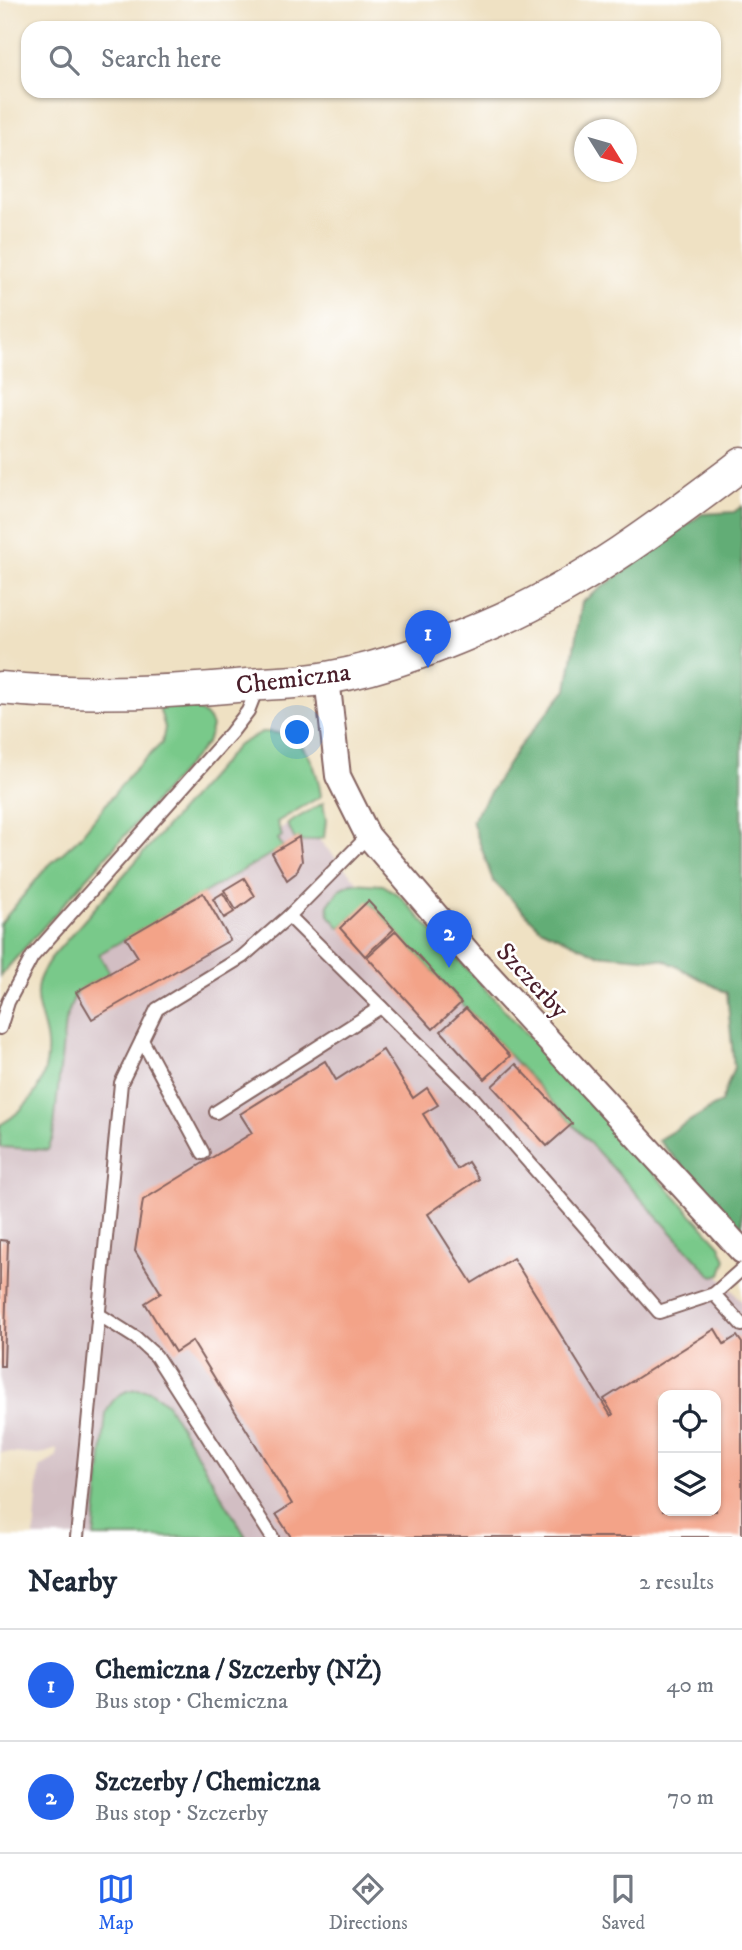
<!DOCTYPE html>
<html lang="en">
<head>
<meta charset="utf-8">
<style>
	:root { --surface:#fff; --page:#f6f6f7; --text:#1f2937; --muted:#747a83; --line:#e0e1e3; --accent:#2563eb }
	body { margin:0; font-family:"IM FELL DW Pica",serif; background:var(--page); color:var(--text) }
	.controls { position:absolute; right:21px; bottom:21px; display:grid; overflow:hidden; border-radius:14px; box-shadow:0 2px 5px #0004 }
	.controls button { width:63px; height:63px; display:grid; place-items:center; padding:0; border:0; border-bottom:2px solid var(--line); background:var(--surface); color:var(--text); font:35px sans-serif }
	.compass { position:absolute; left:574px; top:119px; width:63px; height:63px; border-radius:50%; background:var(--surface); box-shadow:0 2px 5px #0004; rotate:127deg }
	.you { position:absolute; left:298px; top:733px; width:24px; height:24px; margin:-18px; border:5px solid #fff; border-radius:50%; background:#1a73e8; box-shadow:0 0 0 10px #1a73e833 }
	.badge { display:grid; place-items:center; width:46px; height:46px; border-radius:50%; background:var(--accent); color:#fff; font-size:23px; font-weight:700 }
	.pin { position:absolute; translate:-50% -58px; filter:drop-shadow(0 2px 4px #0008) }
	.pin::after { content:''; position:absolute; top:37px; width:24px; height:21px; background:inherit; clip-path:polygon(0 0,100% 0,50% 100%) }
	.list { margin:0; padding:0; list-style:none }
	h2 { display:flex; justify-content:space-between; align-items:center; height:91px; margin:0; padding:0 28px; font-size:30px }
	h2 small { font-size:23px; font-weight:400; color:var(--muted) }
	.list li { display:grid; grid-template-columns:46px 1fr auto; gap:21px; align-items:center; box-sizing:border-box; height:112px; padding:0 28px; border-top:2px solid var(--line) }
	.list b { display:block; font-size:26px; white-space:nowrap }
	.list p { margin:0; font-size:23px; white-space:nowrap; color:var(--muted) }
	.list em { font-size:23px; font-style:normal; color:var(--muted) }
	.icon { flex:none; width:38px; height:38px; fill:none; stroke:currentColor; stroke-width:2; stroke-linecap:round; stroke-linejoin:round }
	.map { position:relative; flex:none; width:742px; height:1537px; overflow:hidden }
	.search { position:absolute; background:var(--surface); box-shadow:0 2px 5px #0004; left:21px; right:21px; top:21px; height:77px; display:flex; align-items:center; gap:18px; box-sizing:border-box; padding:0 24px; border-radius:21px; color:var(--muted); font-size:26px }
	.sheet { height:315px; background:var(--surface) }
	nav { display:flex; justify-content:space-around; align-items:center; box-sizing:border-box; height:98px; border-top:2px solid var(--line); background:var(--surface); font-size:19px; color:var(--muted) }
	nav a { display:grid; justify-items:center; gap:4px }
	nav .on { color:var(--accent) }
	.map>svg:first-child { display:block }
</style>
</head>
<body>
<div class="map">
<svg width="742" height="1537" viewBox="0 0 742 1537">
	<rect width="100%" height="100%" fill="#fff"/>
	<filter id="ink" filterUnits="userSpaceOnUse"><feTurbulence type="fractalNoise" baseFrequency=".0143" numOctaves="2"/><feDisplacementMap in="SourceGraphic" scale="14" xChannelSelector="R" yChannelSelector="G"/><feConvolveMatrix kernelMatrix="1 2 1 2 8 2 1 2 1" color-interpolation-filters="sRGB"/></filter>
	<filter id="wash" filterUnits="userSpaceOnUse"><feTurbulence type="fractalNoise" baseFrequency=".00686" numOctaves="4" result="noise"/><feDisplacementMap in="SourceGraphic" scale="28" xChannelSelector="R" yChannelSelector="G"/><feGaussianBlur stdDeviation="1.57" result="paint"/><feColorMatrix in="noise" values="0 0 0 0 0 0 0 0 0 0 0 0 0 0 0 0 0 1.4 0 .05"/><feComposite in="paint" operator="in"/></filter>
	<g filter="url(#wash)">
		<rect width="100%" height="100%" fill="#efe1c3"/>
		<path fill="#d2bec3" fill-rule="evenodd" d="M299,818L742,1301V1537H34L39,1468L57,1457V1449L39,1455L0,1452V1147L48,1150L62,1018L109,929ZM663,1395H716V1511H663Z"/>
		<g fill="#79c98a" stroke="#62745a" stroke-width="2">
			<path d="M159,707C180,706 203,702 212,726L207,743L0,976V924L46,868L79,838L130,774L162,743L165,728Z"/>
			<path d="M262,732C303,730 316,761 321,796L277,822L282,836L278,839L283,847L99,954L110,973L76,992L65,1022L53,1137L48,1150L0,1147V1125C30,1108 50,1079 47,1044C46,1024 33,1005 38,984C39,976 46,967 50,959L237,746Z"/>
			<polygon points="323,803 326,820 324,838 302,842 299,838 295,840 287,824"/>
			<polygon points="352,883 383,885 400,896 720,1245 726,1259 721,1274 714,1276 709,1273 369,902 340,928 329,915 328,905 340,889"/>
			<path d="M138,1389L151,1391L167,1404L246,1537H94L106,1413C112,1398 122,1390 138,1389Z"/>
		</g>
		<polygon fill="#62ad76" stroke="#566650" stroke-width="2" points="742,506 742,1230 658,1140 721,1102 734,1067 727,993 665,960 596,954 540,928 493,881 472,821 518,748 567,689 582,602 702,514 734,512"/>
		<g id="blocks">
			<g fill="#f3a388" fill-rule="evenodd">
				<polygon points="299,837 302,861 296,873 287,880 272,853"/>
				<polygon points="244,878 255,896 236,910 224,890"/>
				<polygon points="203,893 230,940 92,1019 76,992 138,957 126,938"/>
				<polygon points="223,893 234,912 224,918 213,899"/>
				<polygon points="368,901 394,929 365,956 340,928"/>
				<polygon points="396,931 461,1003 433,1029 367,957"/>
				<polygon points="466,1008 510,1056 485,1079 441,1031"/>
				<path d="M383,1050L413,1098L427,1088L438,1105L423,1114L457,1169L468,1162L479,1179L428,1214L472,1283L513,1258L611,1416L613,1414L604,1399L715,1329L724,1344L737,1336L742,1343V1537H291L276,1514L292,1504L192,1341L175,1352L145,1303L161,1293L135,1251L143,1200L252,1133L240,1114L325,1061L336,1080ZM663,1395H716V1511H663Z"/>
				<polygon points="516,1064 572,1124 547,1146 492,1086"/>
				<polygon points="0,1240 8,1241 4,1366 0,1366"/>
			</g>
		</g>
	</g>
	<g filter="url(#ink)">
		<use href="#blocks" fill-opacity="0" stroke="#846360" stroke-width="2"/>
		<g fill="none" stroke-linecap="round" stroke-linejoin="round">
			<g stroke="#846360" stroke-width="16">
				<g id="service">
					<polyline points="289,916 473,1098 659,1312 714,1294"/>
					<polyline points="0,1028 8,1002 32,957 231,733 248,711 257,688"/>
					<polyline points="142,1040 203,1153"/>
					<polyline points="216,1112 381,1007"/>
					<polyline points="742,1269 714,1294 742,1325"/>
					<polyline points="98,1314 136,1338 156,1356 272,1537"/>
					<polyline points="77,1537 121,1083 157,1009 242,957 289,916 368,836"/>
				</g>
			</g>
			<g stroke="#846360" stroke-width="28">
				<polyline id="minor" points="327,678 338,776 368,836 470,955 742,1251"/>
			</g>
			<g stroke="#846360" stroke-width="35">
				<path id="tertiary" d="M0,688C83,696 165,693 248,685C274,683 301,683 327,678C386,668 448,643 502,619C589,580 666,521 742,464"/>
			</g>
			<use href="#service" stroke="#fff" stroke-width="12"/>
			<use href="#minor" stroke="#fff" stroke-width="24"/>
			<use href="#tertiary" stroke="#fff" stroke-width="32"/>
		</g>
	</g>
	<g text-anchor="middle" stroke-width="5" stroke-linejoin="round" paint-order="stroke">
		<g font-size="26" fill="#4a1f2b" stroke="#fff">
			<text transform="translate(293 678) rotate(-7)" y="9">Chemiczna</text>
			<text transform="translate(533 980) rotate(47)" y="9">Szczerby</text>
		</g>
	</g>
</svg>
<div class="controls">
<button><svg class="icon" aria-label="locate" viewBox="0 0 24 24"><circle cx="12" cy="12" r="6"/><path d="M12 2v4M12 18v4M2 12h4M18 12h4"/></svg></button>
<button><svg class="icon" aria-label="layers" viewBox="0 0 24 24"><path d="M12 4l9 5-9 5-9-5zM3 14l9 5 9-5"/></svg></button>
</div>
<svg class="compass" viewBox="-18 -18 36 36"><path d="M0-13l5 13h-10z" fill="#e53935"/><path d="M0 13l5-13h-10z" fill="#747a83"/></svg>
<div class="you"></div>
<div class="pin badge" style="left:428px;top:668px">1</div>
<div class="pin badge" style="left:449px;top:968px">2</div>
<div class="search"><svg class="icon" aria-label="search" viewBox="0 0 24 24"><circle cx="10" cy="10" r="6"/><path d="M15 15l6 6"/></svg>Search here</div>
</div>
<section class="sheet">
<h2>Nearby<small>2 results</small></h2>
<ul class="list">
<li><span class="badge">1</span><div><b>Chemiczna / Szczerby (NŻ)</b><p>Bus stop · Chemiczna</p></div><em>40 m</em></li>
<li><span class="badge">2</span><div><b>Szczerby / Chemiczna</b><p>Bus stop · Szczerby</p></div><em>70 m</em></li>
</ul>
</section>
<nav>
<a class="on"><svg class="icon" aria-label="map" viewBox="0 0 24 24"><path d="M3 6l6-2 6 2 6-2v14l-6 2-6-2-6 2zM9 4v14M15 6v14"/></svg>Map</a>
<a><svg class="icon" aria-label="directions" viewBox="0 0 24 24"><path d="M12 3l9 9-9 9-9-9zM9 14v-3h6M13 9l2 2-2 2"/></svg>Directions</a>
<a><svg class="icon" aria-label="saved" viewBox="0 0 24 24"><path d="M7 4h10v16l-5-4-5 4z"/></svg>Saved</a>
</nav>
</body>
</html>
